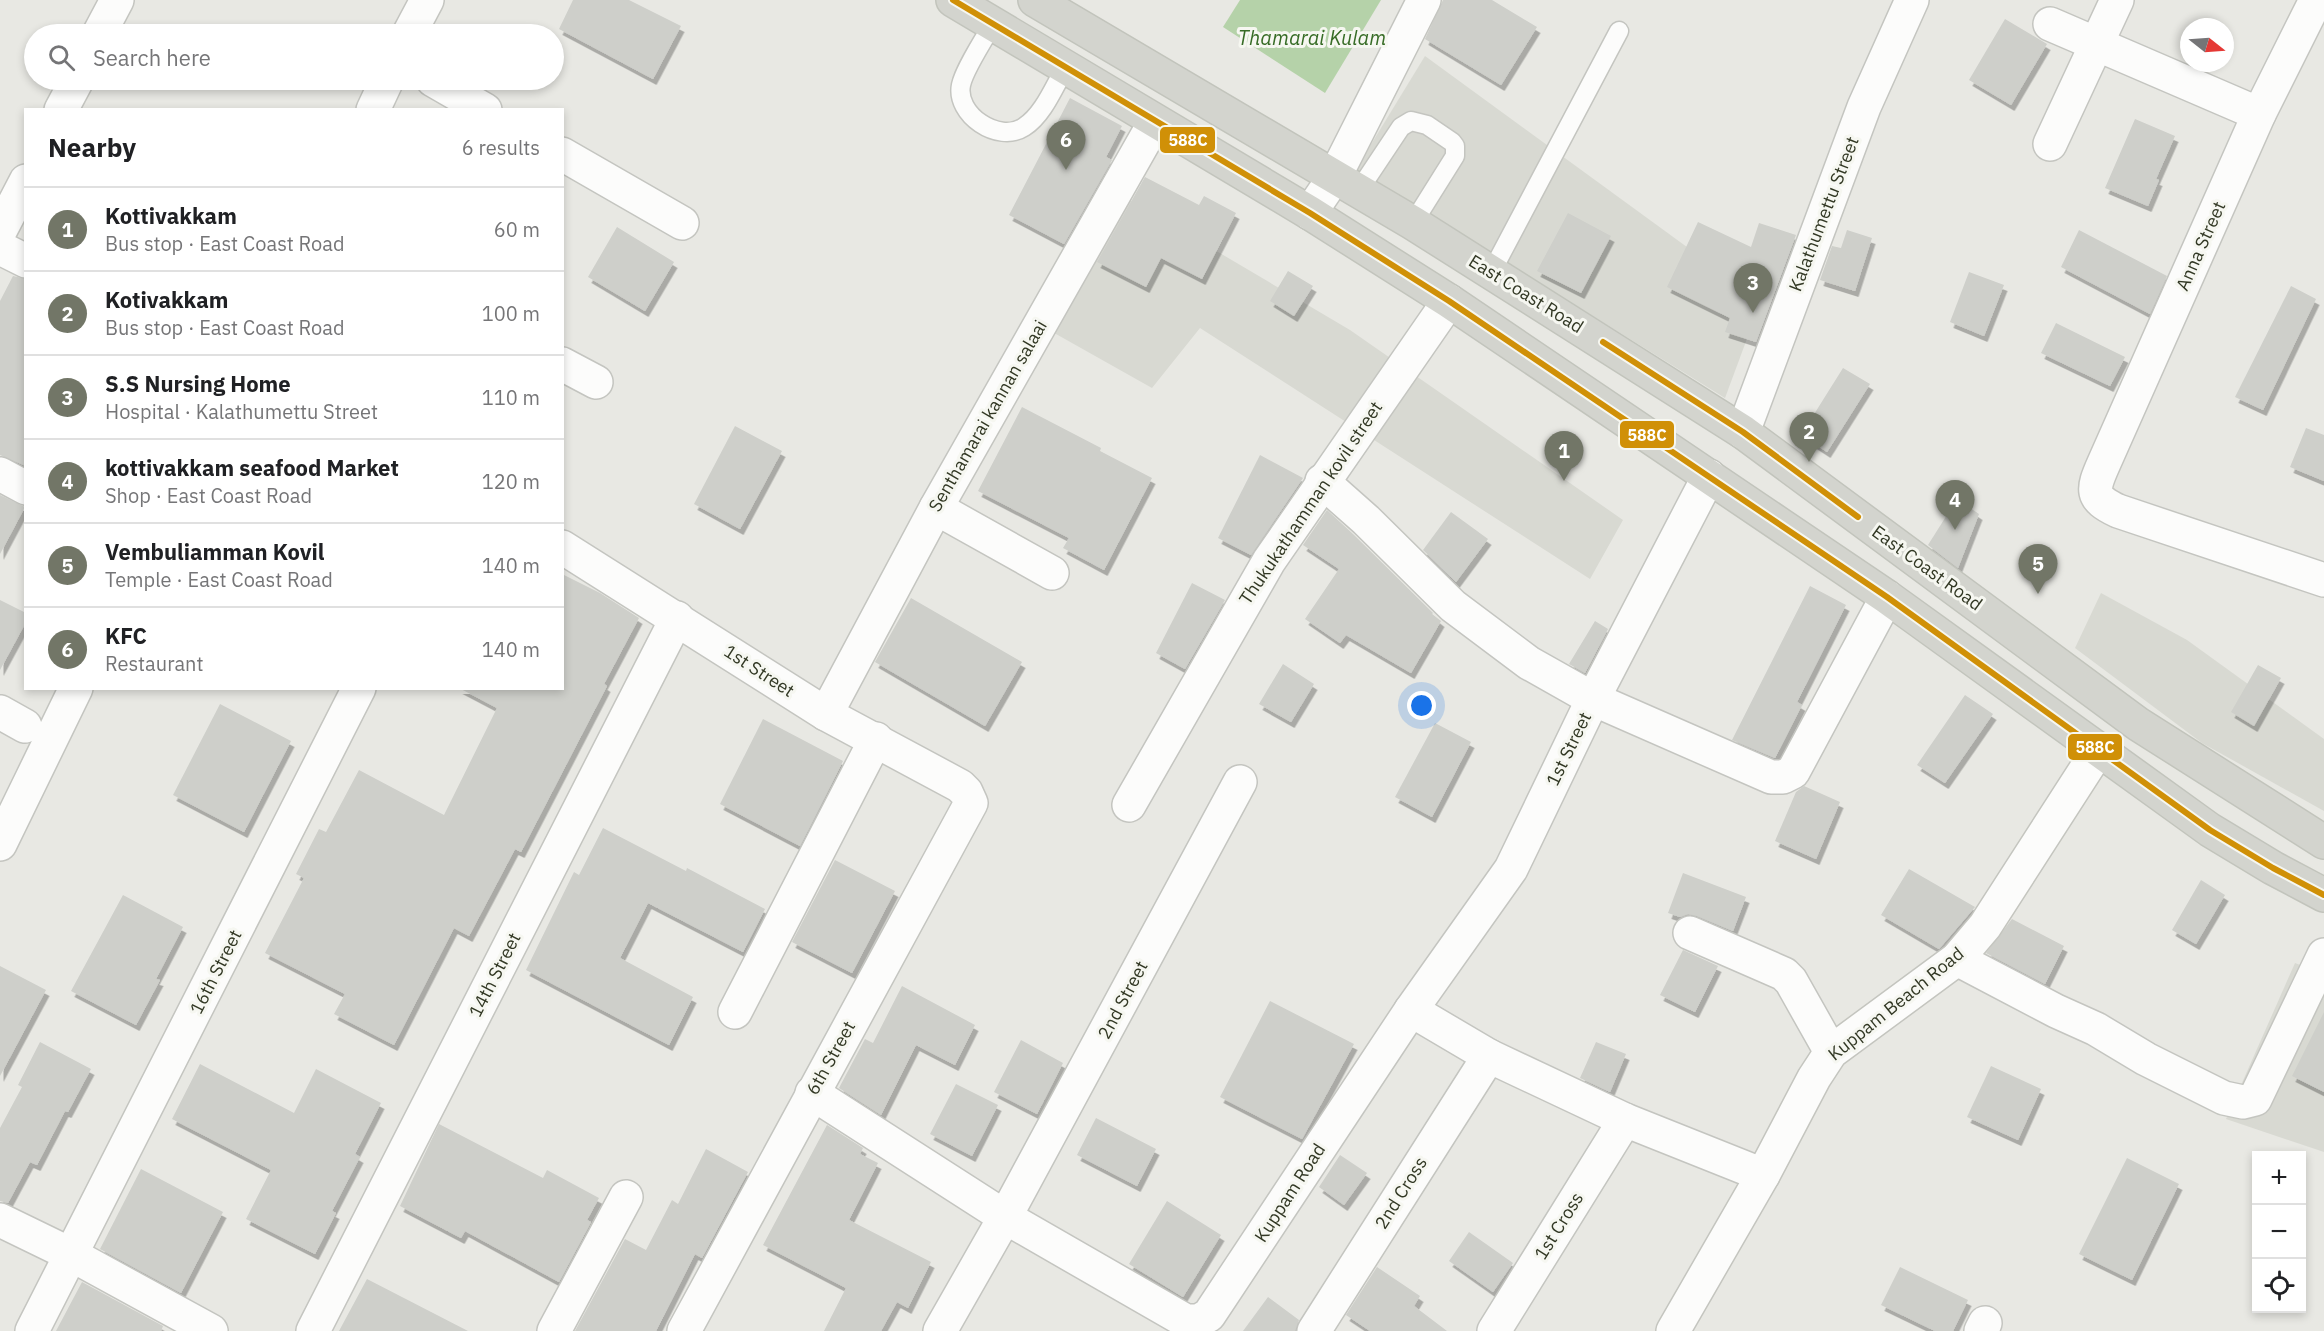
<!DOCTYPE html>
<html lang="en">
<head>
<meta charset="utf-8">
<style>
	:root { --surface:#fff; --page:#f2f2f2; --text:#202124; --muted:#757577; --line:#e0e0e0; --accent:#727667 }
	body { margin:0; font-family:"IBM Plex Sans",sans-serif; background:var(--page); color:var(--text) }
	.controls { position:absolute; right:18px; bottom:18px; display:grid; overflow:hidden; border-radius:0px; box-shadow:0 3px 9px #0003 }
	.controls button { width:54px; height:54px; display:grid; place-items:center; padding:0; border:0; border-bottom:2px solid var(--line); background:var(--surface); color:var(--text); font:30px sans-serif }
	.compass { position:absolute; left:2180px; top:18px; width:54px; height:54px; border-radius:50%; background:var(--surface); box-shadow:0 3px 9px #0003; rotate:107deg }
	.you { position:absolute; left:1422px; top:706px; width:21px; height:21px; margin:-15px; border:4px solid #fff; border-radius:50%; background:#1a73e8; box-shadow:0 0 0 9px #1a73e833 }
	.badge { display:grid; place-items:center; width:39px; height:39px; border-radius:50%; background:var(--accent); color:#fff; font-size:20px; font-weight:700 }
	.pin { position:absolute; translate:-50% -50px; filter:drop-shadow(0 2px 3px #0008) }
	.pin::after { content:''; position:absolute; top:32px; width:21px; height:18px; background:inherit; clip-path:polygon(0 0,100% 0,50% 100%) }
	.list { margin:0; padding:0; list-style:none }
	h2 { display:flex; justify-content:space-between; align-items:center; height:78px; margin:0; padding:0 24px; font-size:26px }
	h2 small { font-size:20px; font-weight:400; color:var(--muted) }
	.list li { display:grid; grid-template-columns:39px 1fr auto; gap:18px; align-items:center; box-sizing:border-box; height:84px; padding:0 24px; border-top:2px solid var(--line) }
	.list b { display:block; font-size:22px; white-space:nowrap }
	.list p { margin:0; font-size:20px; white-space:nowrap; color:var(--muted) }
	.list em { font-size:20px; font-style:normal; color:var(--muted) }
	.icon { flex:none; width:33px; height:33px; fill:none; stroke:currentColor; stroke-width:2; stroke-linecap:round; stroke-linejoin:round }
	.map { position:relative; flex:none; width:2324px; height:1331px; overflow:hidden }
	.search { position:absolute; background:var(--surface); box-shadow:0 3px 9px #0003; left:24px; top:24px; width:540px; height:66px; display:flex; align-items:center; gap:15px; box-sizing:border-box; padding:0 21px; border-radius:33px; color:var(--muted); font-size:22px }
	.panel { position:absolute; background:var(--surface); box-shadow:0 3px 9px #0003; left:24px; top:108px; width:540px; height:582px; border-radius:0px }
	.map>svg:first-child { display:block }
</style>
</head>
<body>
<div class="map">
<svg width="2324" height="1331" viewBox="0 0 2324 1331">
	<defs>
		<filter id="shadow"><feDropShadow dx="3.5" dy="6" stdDeviation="0" flood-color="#0004"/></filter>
	</defs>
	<rect width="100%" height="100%" fill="#e8e8e3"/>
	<g fill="#d8d9d2">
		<polygon points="1425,56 1761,301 1725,398 1356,169"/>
		<polygon points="1115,191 1350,330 1623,520 1590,579 1200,328 1152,388 1040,325"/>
		<polygon points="2101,593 2187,640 2324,739 2324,811 2202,743 2075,648"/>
		<polygon points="2295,963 2324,974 2324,1152 2226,1119"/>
	</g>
	<polygon fill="#b5d2a9" points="1240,0 1381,0 1325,93 1223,27"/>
	<g fill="#cecfca" filter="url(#shadow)">
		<polygon points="573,0 629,0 681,26 653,79 559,29"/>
		<polygon points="1443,0 1492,0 1537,27 1501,85 1425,39"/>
		<polygon points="2005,19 2047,44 2011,105 1969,80"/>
		<polygon points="1070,98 1122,126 1106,157 1112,160 1064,244 1009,215"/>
		<polygon points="2135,119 2175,136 2156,179 2159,180 2148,206 2105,188"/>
		<polygon points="1145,177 1199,205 1204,196 1236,213 1202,279 1161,258 1146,287 1097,262"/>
		<polygon points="1568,213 1611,236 1581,293 1537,271"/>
		<polygon points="1698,222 1751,247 1759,223 1796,235 1756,342 1725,332 1730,318 1667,287"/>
		<polygon points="617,227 674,262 645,311 588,277"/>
		<polygon points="1847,230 1872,238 1855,291 1820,280 1832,246 1841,248"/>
		<polygon points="2079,230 2167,276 2150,314 2061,267"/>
		<polygon points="1288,271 1313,286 1294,316 1270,301"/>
		<polygon points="1969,272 2004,285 1984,336 1950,322"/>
		<polygon points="13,276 26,279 26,466 0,455 0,301"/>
		<polygon points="2291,286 2316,299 2263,410 2235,397"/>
		<polygon points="2056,323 2125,357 2110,386 2041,353"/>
		<polygon points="1843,368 1870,384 1827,452 1801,435"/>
		<polygon points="1022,407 1101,448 1100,451 1152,478 1104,570 1063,548 1069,538 978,491"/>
		<polygon points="735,426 782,451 740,529 694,504"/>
		<polygon points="2306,428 2324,435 2324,481 2290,467"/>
		<polygon points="1260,455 1303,478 1251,555 1218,538"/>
		<polygon points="0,495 25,507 0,554"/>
		<polygon points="1957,499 1979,514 1958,568 1928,545"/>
		<polygon points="1327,510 1353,534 1433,613 1432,614 1441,621 1411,673 1346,635 1340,643 1305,619 1339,569 1303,545"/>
		<polygon points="1451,512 1488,539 1456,582 1423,550"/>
		<polygon points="562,574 600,593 639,618 604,684 607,686 521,852 515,849 469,936 454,928 394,1045 334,1014 345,994 265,953 304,878 296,874 319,829 326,832 359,770 444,815 497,708 459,688 562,688"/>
		<polygon points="1192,583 1225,600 1185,669 1156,653"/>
		<polygon points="1810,586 1846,605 1797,702 1802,705 1775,758 1732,740"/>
		<polygon points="911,598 1022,662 985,726 875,662"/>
		<polygon points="0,600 26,613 26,622 0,670"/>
		<polygon points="1595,621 1608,629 1585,673 1569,664"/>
		<polygon points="1283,664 1314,684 1291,722 1259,704"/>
		<polygon points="2258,665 2281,678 2254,726 2231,712"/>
		<polygon points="1965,695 1993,714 1945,783 1917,765"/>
		<polygon points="220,704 291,741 244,832 173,795"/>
		<polygon points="763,719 843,761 800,846 720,804"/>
		<polygon points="1435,723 1471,742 1432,817 1395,797"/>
		<polygon points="1804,786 1840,802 1816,859 1775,841 1796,792"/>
		<polygon points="603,828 686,871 687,868 765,909 743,952 648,903 620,958 693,997 669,1045 526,970 574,872 579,875"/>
		<polygon points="835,860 895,891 852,973 792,942"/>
		<polygon points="1909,869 1975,907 1939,949 1881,915"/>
		<polygon points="1683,873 1746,897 1733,931 1697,916 1688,914 1680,917 1668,913"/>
		<polygon points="2201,880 2225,895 2196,944 2172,930"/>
		<polygon points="123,895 183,927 156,979 160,980 136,1025 71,991"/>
		<polygon points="2012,919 2064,946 2045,984 1986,953"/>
		<polygon points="1683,950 1718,966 1695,1012 1660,995"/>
		<polygon points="0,966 46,990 0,1076"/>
		<polygon points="902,986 975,1025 955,1065 916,1045 881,1115 839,1088 865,1039 873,1043"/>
		<polygon points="1270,1001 1354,1044 1302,1139 1220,1097"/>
		<polygon points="2324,1012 2324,1092 2292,1076"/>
		<polygon points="1021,1040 1063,1063 1037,1114 994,1092"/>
		<polygon points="40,1042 91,1069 68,1112 65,1111 37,1165 30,1162 8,1203 0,1201 0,1128 22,1087 18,1085"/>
		<polygon points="1596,1042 1626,1054 1610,1092 1580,1078"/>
		<polygon points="200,1064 294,1113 316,1069 381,1103 355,1154 360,1157 332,1211 336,1213 315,1254 246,1219 271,1170 172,1119"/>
		<polygon points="1991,1066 2041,1089 2018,1140 1967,1117"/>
		<polygon points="956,1084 998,1105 972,1156 930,1134"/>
		<polygon points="1096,1118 1156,1149 1137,1186 1077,1155"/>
		<polygon points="439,1124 543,1178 547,1170 599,1198 587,1220 591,1222 559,1282 465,1231 461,1238 400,1206"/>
		<polygon points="827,1125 863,1148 860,1154 878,1163 849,1220 931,1262 908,1308 897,1302 881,1331 824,1331 846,1288 763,1245"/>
		<polygon points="706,1149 748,1172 702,1258 695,1254 656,1331 575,1331 625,1239 646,1250 672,1200 678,1204"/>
		<polygon points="1340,1155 1367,1173 1344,1205 1319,1187"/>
		<polygon points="2127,1158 2179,1184 2132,1280 2079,1254"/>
		<polygon points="141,1169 223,1212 181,1293 100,1249"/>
		<polygon points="1167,1201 1221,1235 1183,1297 1129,1264"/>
		<polygon points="1469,1232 1513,1263 1493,1292 1449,1261"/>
		<polygon points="1377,1267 1420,1296 1414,1306 1447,1331 1370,1331 1346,1315"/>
		<polygon points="1900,1267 1968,1300 1953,1331 1935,1331 1881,1305"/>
		<polygon points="367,1279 468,1331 339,1331"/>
		<polygon points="82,1282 163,1326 161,1331 56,1331"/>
		<polygon points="1268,1297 1299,1320 1295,1331 1243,1331"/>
	</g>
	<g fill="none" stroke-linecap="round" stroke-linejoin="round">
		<g stroke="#c4c5c0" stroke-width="21">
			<g id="lane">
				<path d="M993,24C984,39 964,70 961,85C955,114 998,144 1024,127C1043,115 1054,87 1065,68"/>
				<polyline points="1359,190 1401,127 1411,121 1427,125 1452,142 1455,146 1455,156 1413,223"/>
				<polyline points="1492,271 1619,31"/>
			</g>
		</g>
		<g stroke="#c4c5c0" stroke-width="36">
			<g id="street">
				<path d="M2316,0L2259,114L2104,463C2092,490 2090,498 2118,511L2324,580"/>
				<polyline points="2050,24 2259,114"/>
				<polyline points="99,34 117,0"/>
				<polyline points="409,34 427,0"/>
				<polyline points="433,80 485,110"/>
				<polyline points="61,110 77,80"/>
				<polyline points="373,110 387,80"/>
				<polyline points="2050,144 2117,0"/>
				<polyline points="562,154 682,223"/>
				<polyline points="1310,213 1335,176 1424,0"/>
				<polyline points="0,231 26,181"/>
				<polyline points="0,248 26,261"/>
				<polyline points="562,364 596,382"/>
				<polyline points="1743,432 1864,107 1912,0"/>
				<polyline points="0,474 26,488"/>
				<polyline points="1322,481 1366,520 1453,606 1529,663 1593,699 1771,777 1783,777 1793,772 1887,597"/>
				<polyline points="936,508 1052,573"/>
				<polyline points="562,547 826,714 960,786 966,792 971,803 684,1331"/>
				<polyline points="0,712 25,726"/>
				<polyline points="826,714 936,508 1155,122"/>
				<polyline points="1129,805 1269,561 1449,301"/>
				<polyline points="0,844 76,688"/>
				<polyline points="1690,933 1784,974 1791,981 1831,1052"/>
				<polyline points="1957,959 2056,1011 2096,1029 2146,1059 2224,1098 2243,1102 2255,1099 2324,955"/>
				<polyline points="1411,1010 1511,869 1593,699 1709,476"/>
				<polyline points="735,1012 876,739"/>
				<polyline points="812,1093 1005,1217 1186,1321 1199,1321 1209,1315 1411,1010 1489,1056 1625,1120 1763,1175"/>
				<polyline points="0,1220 72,1255 211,1331"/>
				<polyline points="32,1331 359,688"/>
				<polyline points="313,1331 677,618"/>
				<polyline points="554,1331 626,1197"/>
				<polyline points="940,1331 1005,1217 1240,782"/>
				<polyline points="1314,1331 1489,1056"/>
				<polyline points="1494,1331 1625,1120"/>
				<polyline points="1981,1331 1985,1323"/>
			</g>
		</g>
		<g stroke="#c4c5bf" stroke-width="36">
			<polyline id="secondary" points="1673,1331 1763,1175 1814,1078 1831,1052 1957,959 1985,926 2099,749"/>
		</g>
		<g stroke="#c2c4bc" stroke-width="36">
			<g id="primary">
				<polyline points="953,0 1310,213 1449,301 1887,597 2210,830 2273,868 2324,895"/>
				<polyline points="1035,0 1413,223 1743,432 2138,724 2324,842"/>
			</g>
		</g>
		<use href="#lane" stroke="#fcfcfb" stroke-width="18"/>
		<use href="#street" stroke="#fcfcfb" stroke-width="33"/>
		<use href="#secondary" stroke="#fcfcfb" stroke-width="33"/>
		<use href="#primary" stroke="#d3d4ce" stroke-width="33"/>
		<g stroke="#f6f7f1" stroke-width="10">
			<g id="bus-1">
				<polyline points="953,0 1310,213 1449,301 1887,597 2210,830 2273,868 2324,895"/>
				<polyline points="1603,342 1743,432 1858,517"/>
			</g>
		</g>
		<use href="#bus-1" stroke="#d09007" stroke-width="6"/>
	</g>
	<g text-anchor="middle" stroke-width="6" stroke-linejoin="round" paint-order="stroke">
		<g font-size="18" fill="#323824" stroke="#f6f7f1">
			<text transform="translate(1824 214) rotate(-69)" y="6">Kalathumettu Street</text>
			<text transform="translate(2201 246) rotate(-66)" y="6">Anna Street</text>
			<text transform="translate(1526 294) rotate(32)" y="6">East Coast Road</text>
			<text transform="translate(988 416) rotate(-60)" y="6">Senthamarai kannan salaai</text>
			<text transform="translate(1311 503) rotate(-56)" y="6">Thukukathamman kovil street</text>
			<text transform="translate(1927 568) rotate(36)" y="6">East Coast Road</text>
			<text transform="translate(759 671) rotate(33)" y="6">1st Street</text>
			<text transform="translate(1569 749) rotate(-64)" y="6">1st Street</text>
			<text transform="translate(216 972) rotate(-63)" y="6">16th Street</text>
			<text transform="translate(495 975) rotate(-63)" y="6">14th Street</text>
			<text transform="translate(1123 1000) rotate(-62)" y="6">2nd Street</text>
			<text transform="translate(1896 1004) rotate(-39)" y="6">Kuppam Beach Road</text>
			<text transform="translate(831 1058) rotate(-61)" y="6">6th Street</text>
			<text transform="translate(1290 1193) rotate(-57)" y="6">Kuppam Road</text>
			<text transform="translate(1401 1193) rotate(-58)" y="6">2nd Cross</text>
			<text transform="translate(1559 1226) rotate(-58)" y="6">1st Cross</text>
		</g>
		<g font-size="20" font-style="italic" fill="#376c26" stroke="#f6f7f1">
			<text x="1312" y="45">Thamarai Kulam</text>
		</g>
	</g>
	<g stroke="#f6f7f1" stroke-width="2">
		<rect x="1159" y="126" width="57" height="28" rx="6" fill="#d09007"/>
		<rect x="1619" y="420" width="56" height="29" rx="6" fill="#d09007"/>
		<rect x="2067" y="733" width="56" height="28" rx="6" fill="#d09007"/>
	</g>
	<g font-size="16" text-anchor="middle" font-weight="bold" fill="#fff">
		<text x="1188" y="146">588C</text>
		<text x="1647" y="441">588C</text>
		<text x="2095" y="753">588C</text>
	</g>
</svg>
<div class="controls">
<button>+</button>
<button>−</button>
<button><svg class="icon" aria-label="locate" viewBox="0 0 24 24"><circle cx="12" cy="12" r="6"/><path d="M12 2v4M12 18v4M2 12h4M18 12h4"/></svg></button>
</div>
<svg class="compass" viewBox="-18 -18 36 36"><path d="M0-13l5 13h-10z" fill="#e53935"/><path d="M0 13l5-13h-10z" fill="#757577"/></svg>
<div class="you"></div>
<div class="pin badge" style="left:1564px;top:481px">1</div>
<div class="pin badge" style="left:1809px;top:462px">2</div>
<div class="pin badge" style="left:1753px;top:313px">3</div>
<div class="pin badge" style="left:1955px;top:530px">4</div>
<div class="pin badge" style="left:2038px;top:594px">5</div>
<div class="pin badge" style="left:1066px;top:170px">6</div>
<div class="search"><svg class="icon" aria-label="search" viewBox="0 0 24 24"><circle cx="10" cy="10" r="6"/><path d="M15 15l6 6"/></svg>Search here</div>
<section class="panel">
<h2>Nearby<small>6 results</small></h2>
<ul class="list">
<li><span class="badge">1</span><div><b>Kottivakkam</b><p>Bus stop · East Coast Road</p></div><em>60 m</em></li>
<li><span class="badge">2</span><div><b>Kotivakkam</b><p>Bus stop · East Coast Road</p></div><em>100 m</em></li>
<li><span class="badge">3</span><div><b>S.S Nursing Home</b><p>Hospital · Kalathumettu Street</p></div><em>110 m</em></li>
<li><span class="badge">4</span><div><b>kottivakkam seafood Market</b><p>Shop · East Coast Road</p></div><em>120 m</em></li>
<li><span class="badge">5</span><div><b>Vembuliamman Kovil</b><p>Temple · East Coast Road</p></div><em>140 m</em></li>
<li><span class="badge">6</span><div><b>KFC</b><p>Restaurant</p></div><em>140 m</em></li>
</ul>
</section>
</div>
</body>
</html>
